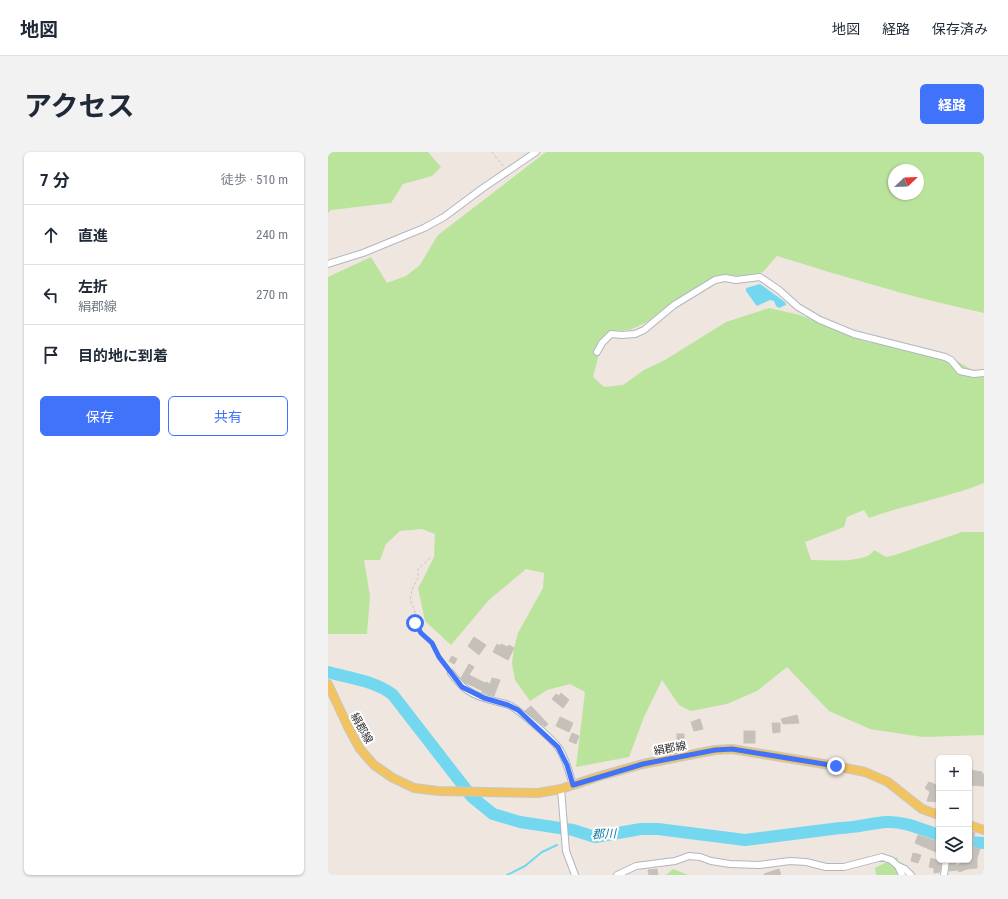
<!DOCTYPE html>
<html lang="ja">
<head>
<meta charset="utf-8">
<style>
	:root { --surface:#fff; --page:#f2f2f3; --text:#1f2937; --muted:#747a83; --line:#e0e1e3; --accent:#4072fa }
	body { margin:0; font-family:"Roboto Condensed","Noto Sans JP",sans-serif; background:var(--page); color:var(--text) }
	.controls { position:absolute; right:12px; bottom:12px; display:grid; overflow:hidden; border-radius:6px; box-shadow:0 1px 3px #0004 }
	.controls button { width:36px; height:36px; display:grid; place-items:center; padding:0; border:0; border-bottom:1px solid var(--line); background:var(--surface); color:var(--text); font:20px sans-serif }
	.compass { position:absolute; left:560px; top:12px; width:36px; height:36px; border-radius:50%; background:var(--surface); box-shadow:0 1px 3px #0004; rotate:67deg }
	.stop { position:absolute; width:12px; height:12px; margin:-9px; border:3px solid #4072fa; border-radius:50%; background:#fff }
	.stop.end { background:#4072fa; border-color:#fff; box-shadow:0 1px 4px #0008 }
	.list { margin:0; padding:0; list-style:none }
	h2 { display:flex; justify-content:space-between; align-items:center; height:52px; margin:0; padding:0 16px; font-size:17px }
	h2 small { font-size:13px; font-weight:400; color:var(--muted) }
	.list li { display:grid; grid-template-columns:26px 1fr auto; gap:12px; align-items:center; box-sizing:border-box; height:60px; padding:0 16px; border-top:1px solid var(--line) }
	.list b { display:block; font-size:15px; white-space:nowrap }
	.list p { margin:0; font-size:13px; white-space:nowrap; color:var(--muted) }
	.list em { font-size:13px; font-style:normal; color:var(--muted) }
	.actions { display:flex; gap:8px; padding:12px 16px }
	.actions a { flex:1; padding:9px 0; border:1px solid var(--accent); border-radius:6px; text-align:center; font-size:14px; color:var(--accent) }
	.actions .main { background:var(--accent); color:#fff }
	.icon { flex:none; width:22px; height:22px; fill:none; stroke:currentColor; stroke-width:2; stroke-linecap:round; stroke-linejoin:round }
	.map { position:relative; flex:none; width:656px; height:723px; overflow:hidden; border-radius:6px }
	header { display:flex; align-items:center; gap:24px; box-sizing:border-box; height:56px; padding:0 20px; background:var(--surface); border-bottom:1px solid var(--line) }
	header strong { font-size:19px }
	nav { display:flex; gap:22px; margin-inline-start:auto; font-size:14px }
	.intro { display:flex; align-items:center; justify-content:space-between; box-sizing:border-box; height:96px; padding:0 24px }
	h1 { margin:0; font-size:28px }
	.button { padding:10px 18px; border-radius:6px; background:var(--accent); color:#fff; font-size:14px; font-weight:700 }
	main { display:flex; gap:24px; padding:0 24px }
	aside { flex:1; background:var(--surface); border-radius:6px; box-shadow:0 1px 3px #0004 }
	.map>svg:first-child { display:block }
</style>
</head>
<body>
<header>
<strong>地図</strong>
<nav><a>地図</a><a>経路</a><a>保存済み</a></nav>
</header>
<div class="intro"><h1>アクセス</h1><a class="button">経路</a></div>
<main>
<aside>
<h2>7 分<small>徒歩 · 510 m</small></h2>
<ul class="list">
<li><svg class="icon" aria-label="ahead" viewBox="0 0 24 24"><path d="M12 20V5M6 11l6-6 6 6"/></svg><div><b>直進</b></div><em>240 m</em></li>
<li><svg class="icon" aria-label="left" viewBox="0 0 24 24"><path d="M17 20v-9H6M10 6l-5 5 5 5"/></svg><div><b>左折</b><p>絹郡線</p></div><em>270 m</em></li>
<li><svg class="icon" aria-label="arrive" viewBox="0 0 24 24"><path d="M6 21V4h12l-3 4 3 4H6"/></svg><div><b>目的地に到着</b></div></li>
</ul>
<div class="actions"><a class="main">保存</a><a>共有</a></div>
</aside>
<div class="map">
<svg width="656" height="723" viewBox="0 0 656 723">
	<rect width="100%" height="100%" fill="#eee6df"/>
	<g fill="#bae49c" fill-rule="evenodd">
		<polygon points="0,0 100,0 113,15 104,24 75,32 63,51 3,58 0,61"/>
		<path d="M218,0H656V161C586,146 517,125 449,104L435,120L415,125L397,122L376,130L319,170L302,178L281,179L271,202L265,225L276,235L295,233L316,218L337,208L398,170L441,156L472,163L539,190L617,202L656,225V331C619,346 579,352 541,366L536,358L519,365L516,375L477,390L483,408C498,408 539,412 546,398L558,405L567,403L634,380H656V583L595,585L542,577L501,559L459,515L429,539L399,552L363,559L351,553L334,528L316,565L301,605L248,615L257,540L242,532L219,538L202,549L187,528L184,511L186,496L190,481L215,436L216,421L198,417L161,448L123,493L97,469L90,436L95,427L106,405L107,382L94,377L72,379L58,392L52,408H36L42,444L39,482H0V125L43,105L59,131L78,124L92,113L110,83ZM566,18H590V42H566Z"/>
		<polygon points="569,705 574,723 548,723 547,716"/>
		<polygon points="345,717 360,723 338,723"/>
	</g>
	<polygon fill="#73d8ef" points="432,132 457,150 458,153 451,156 448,154 446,149 442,148 429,154 428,153 418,139 418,136"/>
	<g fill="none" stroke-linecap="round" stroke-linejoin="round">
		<g stroke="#73d8ef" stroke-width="2">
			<polyline points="254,682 256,681"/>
			<polyline points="179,723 197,714 214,700 229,693"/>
		</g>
		<g stroke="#73d8ef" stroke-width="12">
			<path d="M0,520C21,526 48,529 65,543L144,645L165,662L192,670L245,678L267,685L313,677H330L417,688L512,676C528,676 543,671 559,670C576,669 595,678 611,683"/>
			<polyline points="641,690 656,691"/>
		</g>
	</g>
	<g fill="#c6c0bb" stroke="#c9c2b8">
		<polygon points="146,485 158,493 151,503 140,494"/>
		<polygon points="169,492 172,494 173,492 180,495 181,493 186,496 180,508 165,500"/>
		<polygon points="124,504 129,507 126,512 121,509"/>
		<polygon points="141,512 146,515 141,523 157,531 158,530 162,532 164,526 172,528 166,544 154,540 155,539 136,530 133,526"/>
		<polygon points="233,541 241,548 235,556 224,547 228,542 231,544"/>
		<polygon points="203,554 220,572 217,575 197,559"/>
		<polygon points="469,563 471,571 455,572 453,567"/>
		<polygon points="232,565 245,571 241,580 228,574"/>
		<polygon points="372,567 375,577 366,579 363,570"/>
		<polygon points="444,571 452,571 452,580 445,581"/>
		<rect x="416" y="579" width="11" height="12"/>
		<polygon points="244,581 251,584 248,592 241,589"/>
		<rect x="349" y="582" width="7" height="12"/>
		<polygon points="641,618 654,620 654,622 656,622 656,634 641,633"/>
		<polygon points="601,630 611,634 611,650 599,649 602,640 597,636"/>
		<polygon points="641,679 647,681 644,694 652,697 649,706 649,716 639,717 631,720 630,718 621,719 622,709 628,709 627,714 641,708"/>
		<polygon points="590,683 611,690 608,700 587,691"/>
		<polygon points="585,701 593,703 590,711 583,709"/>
		<polygon points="603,706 613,710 612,720 606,721 606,716 601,715"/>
		<polygon points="329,717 330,723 321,723 320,718"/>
		<polygon points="451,717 453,723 436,723 436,722"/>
	</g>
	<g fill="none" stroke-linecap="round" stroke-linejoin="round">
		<g stroke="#b2b6c0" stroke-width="8">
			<g id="minor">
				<polyline points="0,112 35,101 96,76 116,65 155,36 208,0"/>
				<polyline points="269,200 274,191 283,182 294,183 307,182 316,178 346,153 387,128 397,126 408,128 432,125 451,138 470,155 492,168 526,182 617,205 623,208 632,219 646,222 656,221"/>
				<path d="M123,521C135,537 143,543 163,548C169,550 175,551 181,553C190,557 224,587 230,595C238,606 241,620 245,633"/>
				<polyline points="233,637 238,699 247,723"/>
				<polyline points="570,714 577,717 583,723"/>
				<polyline points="289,723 308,714 347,709 361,704 372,705 383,709 402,712 431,713 462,709 478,710 498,715 516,715 554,705 563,708 570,714 574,723"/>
				<polyline points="616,723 618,708"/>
			</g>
		</g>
		<g stroke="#c8c8c8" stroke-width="10">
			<g id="major">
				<polyline points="0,532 21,577 32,597 46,613 65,626 86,636 110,639 210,641 233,637 272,624 315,612 387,598 404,597 508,614 537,620 560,630 594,657 611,663"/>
				<polyline points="641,673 656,678"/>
			</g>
		</g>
		<g stroke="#c8c8c8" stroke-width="1" stroke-dasharray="3 2" stroke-linecap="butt">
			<polyline points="164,0 175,14"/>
			<polyline points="102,406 90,417 90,426 85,435 82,447 87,460 87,471 93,481 104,491 111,505 119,516"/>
		</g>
		<use href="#minor" stroke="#fff" stroke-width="6"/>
		<use href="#major" stroke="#f1c361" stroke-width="8"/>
	</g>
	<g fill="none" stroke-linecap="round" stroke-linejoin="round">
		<polyline stroke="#4072fa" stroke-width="5" points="87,471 93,481 104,491 111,505 134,535 156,546 180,553 190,558 230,595 239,613 245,633 315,612 387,598 404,597 508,614"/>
	</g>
	<g text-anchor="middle" stroke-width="4" stroke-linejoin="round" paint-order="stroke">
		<g font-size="11" fill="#2c2c2c" stroke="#fff">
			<text transform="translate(34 576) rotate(61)" y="4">絹郡線</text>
			<text transform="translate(342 596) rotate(-11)" y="4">絹郡線</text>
		</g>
		<g font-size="12" font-style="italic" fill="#0e799f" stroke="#fff">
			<text transform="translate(276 682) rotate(-2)" y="4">郡川</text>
		</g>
	</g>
</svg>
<div class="controls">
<button>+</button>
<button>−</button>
<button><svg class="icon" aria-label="layers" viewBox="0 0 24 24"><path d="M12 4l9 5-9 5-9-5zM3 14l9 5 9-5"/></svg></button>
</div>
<svg class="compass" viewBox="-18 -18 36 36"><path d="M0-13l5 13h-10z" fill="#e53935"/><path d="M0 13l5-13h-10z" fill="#747a83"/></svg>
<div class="stop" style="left:87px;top:471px"></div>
<div class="stop end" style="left:508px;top:614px"></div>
</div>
</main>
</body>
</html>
